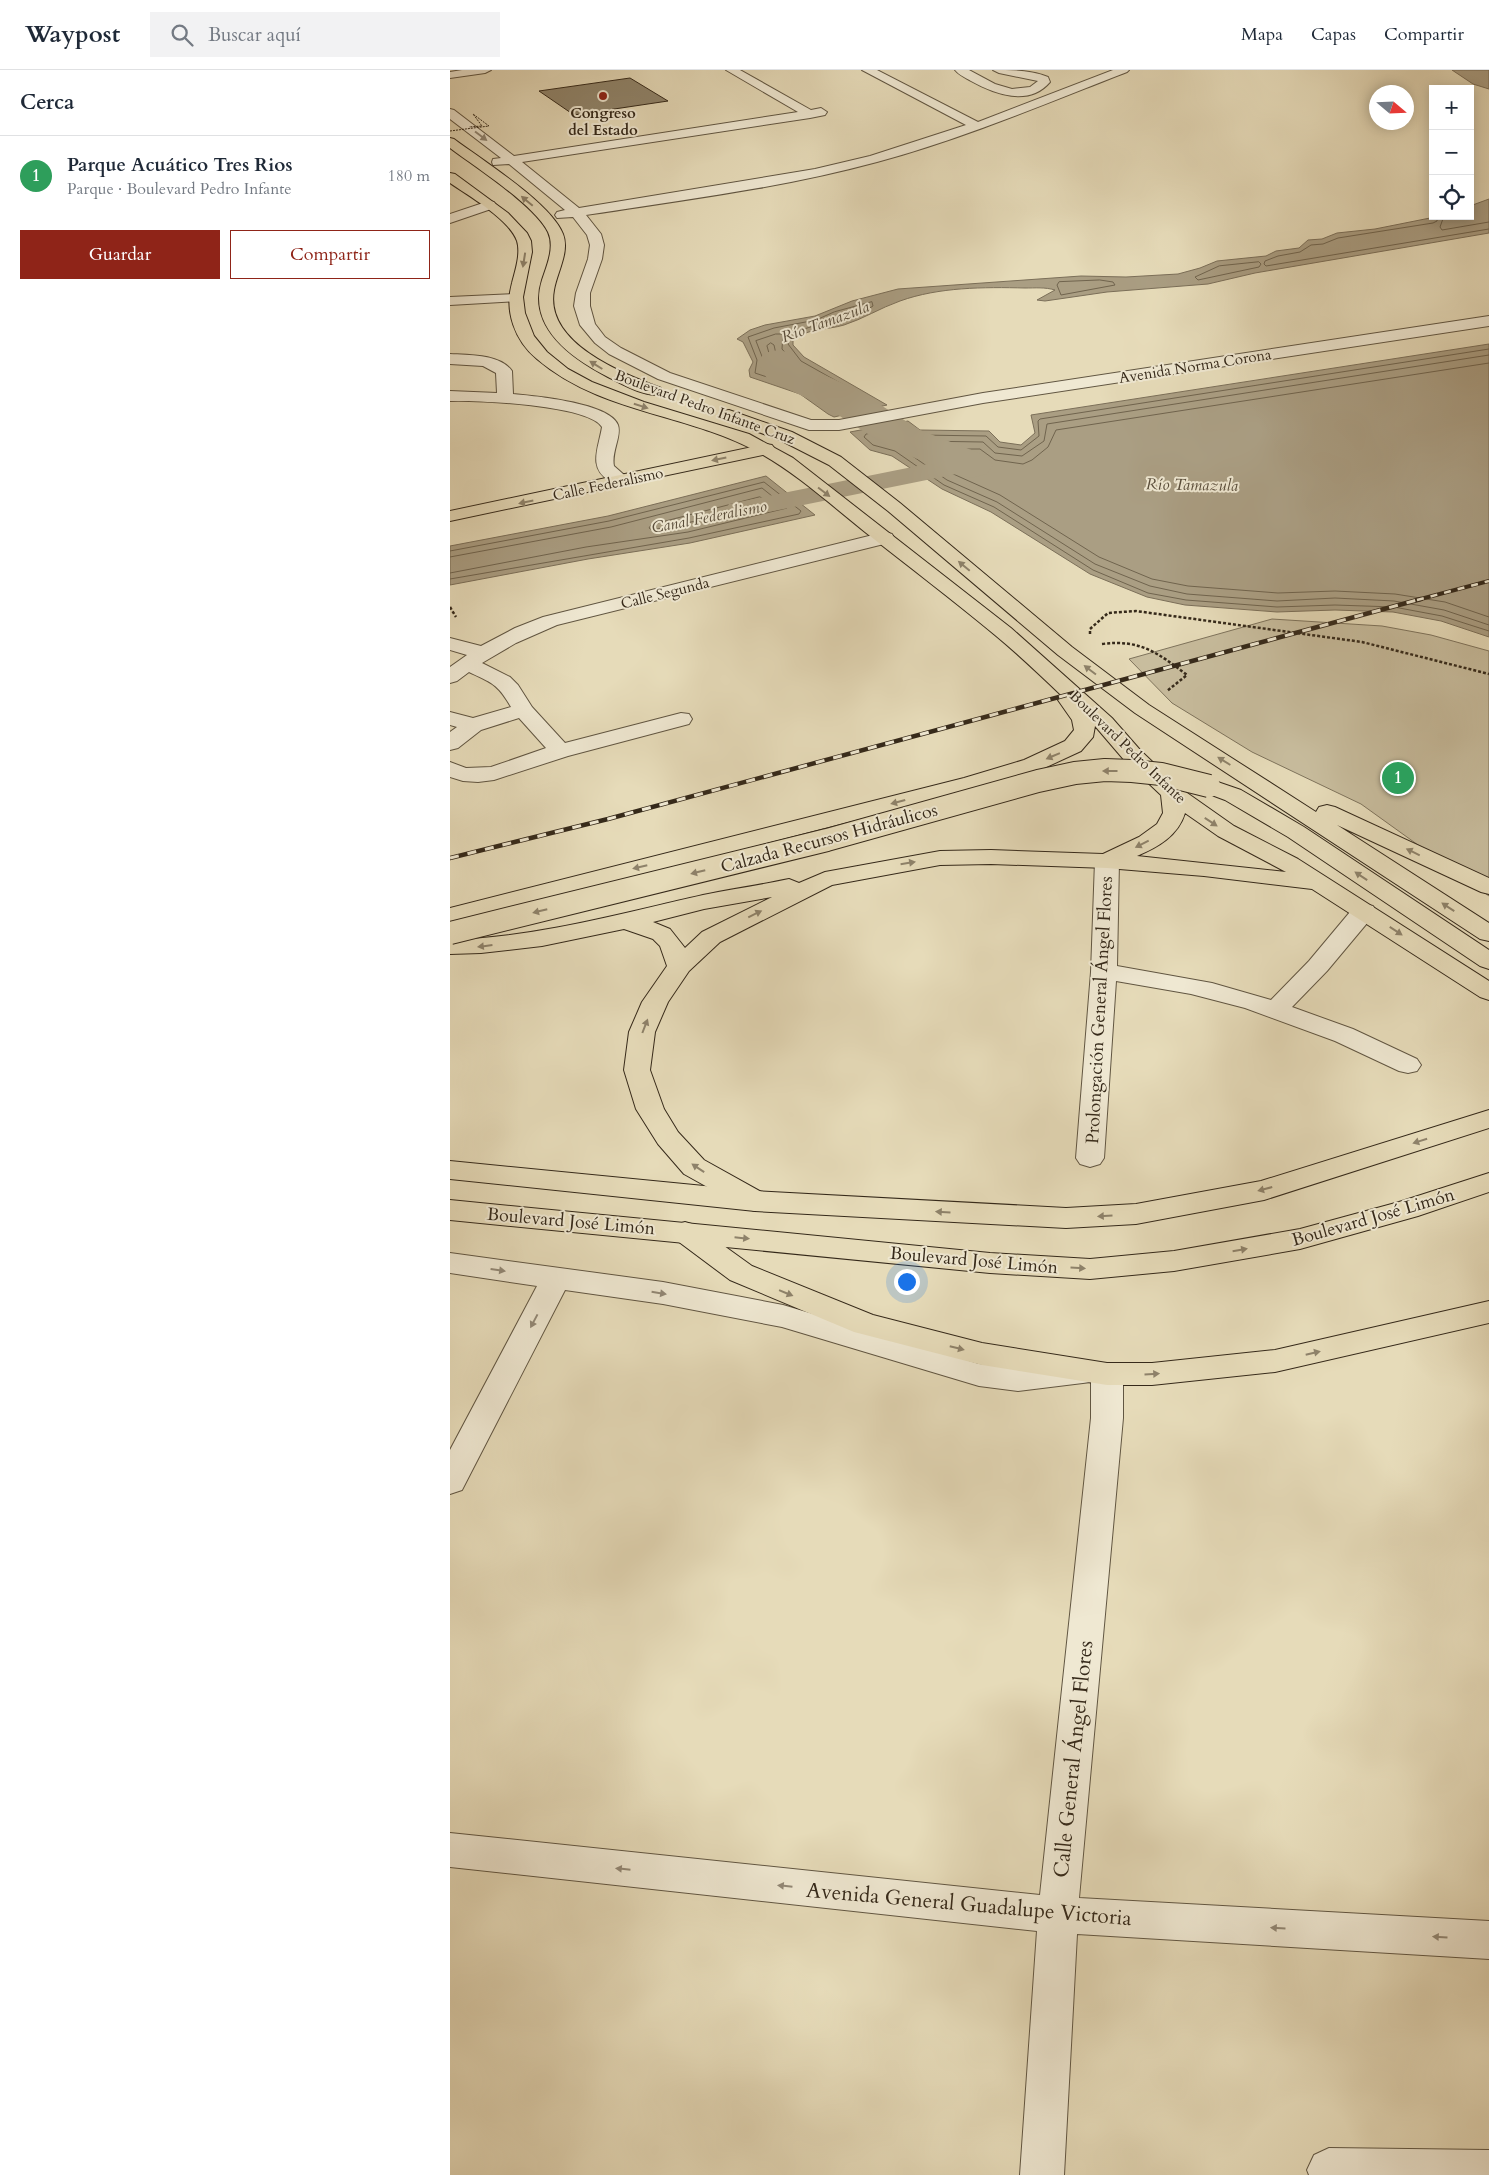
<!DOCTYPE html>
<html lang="es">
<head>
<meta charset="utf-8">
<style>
	:root { --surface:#fff; --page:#f2f2f3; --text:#1f2937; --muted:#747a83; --line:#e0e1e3; --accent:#8f2418 }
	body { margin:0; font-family:Cardo,serif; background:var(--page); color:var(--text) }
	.controls { position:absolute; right:15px; top:15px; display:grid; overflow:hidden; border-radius:0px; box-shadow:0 2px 12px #0003 }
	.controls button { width:45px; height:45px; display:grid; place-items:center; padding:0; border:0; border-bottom:1px solid var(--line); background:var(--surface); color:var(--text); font:25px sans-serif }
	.compass { position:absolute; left:919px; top:15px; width:45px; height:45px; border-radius:50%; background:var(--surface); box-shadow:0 2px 12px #0003; rotate:109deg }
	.you { position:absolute; left:456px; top:1211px; width:18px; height:18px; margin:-12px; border:4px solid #fff; border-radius:50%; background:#1a73e8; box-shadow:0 0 0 8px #1a73e833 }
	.badge { display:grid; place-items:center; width:32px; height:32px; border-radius:50%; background:var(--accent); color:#fff; font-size:16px; font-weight:700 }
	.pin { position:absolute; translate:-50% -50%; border:2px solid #fff; box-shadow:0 1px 5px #0006 }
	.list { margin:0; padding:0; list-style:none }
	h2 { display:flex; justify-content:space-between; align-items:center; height:65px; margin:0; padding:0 20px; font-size:21px }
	h2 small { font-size:16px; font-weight:400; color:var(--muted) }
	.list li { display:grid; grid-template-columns:32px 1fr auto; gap:15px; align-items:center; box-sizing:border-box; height:80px; padding:0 20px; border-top:1px solid var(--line) }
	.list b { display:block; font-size:19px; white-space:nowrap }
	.list p { margin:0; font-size:16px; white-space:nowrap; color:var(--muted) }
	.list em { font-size:16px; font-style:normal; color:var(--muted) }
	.actions { display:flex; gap:10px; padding:15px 20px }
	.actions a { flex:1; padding:11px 0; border:1px solid var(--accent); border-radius:0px; text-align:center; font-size:18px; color:var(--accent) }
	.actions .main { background:var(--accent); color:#fff }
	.icon { flex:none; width:28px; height:28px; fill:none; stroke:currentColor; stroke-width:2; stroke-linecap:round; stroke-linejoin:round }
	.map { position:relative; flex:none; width:1039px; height:2105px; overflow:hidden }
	header { display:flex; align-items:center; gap:30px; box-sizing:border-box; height:70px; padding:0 25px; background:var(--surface); border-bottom:1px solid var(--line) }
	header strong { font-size:24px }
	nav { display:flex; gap:28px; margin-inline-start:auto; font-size:18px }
	.search { width:350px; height:45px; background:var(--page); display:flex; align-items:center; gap:12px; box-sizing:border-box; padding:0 18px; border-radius:0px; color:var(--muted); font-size:19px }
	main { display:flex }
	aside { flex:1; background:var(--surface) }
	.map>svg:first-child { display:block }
</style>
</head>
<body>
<header>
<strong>Waypost</strong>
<div class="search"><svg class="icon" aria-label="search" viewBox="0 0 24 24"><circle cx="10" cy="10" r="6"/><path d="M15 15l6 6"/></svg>Buscar aquí</div>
<nav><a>Mapa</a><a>Capas</a><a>Compartir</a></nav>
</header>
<main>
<aside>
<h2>Cerca<small></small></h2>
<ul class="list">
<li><span class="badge" style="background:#2e9e5b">1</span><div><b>Parque Acuático Tres Rios</b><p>Parque · Boulevard Pedro Infante</p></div><em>180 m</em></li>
</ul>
<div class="actions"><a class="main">Guardar</a><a>Compartir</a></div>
</aside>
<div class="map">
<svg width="1039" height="2105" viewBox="0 0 1039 2105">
	<rect width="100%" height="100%" fill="#e6dbb9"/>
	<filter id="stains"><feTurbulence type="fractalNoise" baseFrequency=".004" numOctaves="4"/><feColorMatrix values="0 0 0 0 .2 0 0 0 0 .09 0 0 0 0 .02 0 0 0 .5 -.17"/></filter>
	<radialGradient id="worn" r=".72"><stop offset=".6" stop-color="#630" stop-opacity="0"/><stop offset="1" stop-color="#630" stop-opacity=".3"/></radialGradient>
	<polygon fill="#c8bd9e" stroke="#7e735c" points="822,549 932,556 981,565 1039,581 1039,826 911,734 802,682 722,633 679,589"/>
	<g fill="#aa9e83" stroke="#7b6f59">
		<polygon points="1002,0 1039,0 1039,19 1023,14"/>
		<path d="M1039,129V163L805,203L758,214L657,222L595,231L587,230L605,220C595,217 585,218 575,218C534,217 489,217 450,231C430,238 413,249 394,255C378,260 355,258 343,271V275L354,287L437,335L384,347L378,344L350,324L300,307L299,300L303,292L293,272L287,269L300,260L315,255L365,246L402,231L448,219L631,206L676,207L728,204L750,198L767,191L816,186L826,181L849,178L858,170L872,169L887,163L925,159L990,146H1020V136Z"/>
		<polygon points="1039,274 1039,567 991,551 943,542 885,540 827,542 735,535 697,527 640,504 541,442 492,419 442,386 420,380 400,362 458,351 470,360 539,361 550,372 571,375 585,363 581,345"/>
		<polygon points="316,406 365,445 240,473 138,489 0,515 0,476 158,446"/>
	</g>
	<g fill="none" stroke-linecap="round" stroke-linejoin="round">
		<g stroke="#70644e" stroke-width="1">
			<polyline points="988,146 987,151 983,153 888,168 873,174 861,175 850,182 828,186 815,191 814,194 816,196 1039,159"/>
			<polyline points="994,146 990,157 992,160 1039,152"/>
			<polygon points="809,192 811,194 809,197 748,210 745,207 769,196"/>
			<polygon points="650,210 663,212 665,215 611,225 607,215 609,212"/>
			<path d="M422,232L423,236C414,242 404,247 394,250C375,256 348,253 338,274L351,291L415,327L419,331L418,334L384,341L353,319L305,303L307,290L298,267L324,258L366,250L384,242Z"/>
			<polygon points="326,264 333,264 332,279 348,297 401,327 402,331 384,335 355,314 314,300 313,289 306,271"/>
			<polygon points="321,273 324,275 326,284 335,294 334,298 322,294 317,276"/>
			<polyline points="1039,279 590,349 588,351 589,366 571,380 548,377 536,366 470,365 456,357 416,364 414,367 423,375 445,381 494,415 544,437 643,500 698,523 736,530 827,537 885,535 944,537 992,546 1039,561"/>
			<polyline points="1039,285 597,354 594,371 572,386 545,383 533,372 470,371 454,363 432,369 434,372 448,376 497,410 547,432 645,494 700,516 737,524 827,531 885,528 944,531 994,540 1039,555"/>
			<polyline points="1039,293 606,360 598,377 582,390 573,394 545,390 530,379 474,379 471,381 501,403 550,425 649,487 702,509 738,516 828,523 885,521 945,524 995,532 1039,547"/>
			<polygon points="310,427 319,432 319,436 202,460 199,458 201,455"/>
			<polyline points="0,481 159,451 314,412 351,441 349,444 239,468 0,509"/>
			<polyline points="0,487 161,457 312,418 337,438 238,462 136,477 0,503"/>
		</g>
		<polygon fill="#aa9e83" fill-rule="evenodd" points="517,386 526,388 530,394 526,400 289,448 279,446 275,440 279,434 289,432"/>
		<polygon fill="#aa9e83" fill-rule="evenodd" points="328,280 342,283 349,293 407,320 470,360 537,386 543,395 537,404 521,408 505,404 440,378 377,338 317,309 308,292 314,283"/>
	</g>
	<polygon fill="#91866d" stroke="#35291a" points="180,8 218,31 124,45 89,21"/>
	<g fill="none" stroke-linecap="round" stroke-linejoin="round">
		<g stroke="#615642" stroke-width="2">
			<g id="minor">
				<polygon points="12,0 41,0 35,3 0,8 0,2"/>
				<path d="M276,0H290L361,40L371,38L377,42L375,45L360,48L72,92L129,138L365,99L420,86L516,55L412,0H427L528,52L663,0H679L677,2C595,34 512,69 427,92C332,118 233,130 136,145L151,164L154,175L152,189L140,223V236L145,254L155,267L171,278L220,303L361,350H389L533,323L1039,246V256L533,333L389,360H359L208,309L159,284L145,273L130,255L124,236L126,223L138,189L140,175L137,165L123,147L107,148L105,145L107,142L115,140L59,94L43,95L42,92L43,89L51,88L0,49V39L4,40L64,86L348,42Z"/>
				<path d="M505,0H519L545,14L562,19L580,17L588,11L549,3L543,0C562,0 581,0 598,7L600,12C579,37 544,24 521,11C516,8 509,5 505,0Z"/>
				<polygon points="39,131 44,132 46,135 44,138 0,153 0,144"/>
				<polygon points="66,224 71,225 73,228 71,231 0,235 0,227"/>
				<path d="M0,284C19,285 50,284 62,301L63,324C85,326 160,333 168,355C172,366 161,382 164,396L181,411L178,415C171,417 166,415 160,411C137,398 149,377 152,357C138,335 27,330 0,331V321L47,323L46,303L33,296L0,294Z"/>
				<path d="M435,462L442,464L444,468L442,472L107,555L66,573L32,593L60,607L68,615L82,637L115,673L231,643L239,644L242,649L239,654L118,686L44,710L28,712L13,711L0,707V692L16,698L41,697L96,678L69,648L31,660L8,678L0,680V662L7,657L0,655V642L23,648L61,637C48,614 42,613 19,602L7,611L0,613V597L17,585L0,580V568L31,576L65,558L93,547Z"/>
				<polygon points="657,784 665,786 669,791 667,896 762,913 821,930 859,891 905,836 914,834 923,836 926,841 923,846 877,901 842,937 903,959 967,989 971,995 967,1001 958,1003 949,1001 885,971 795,938 741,924 666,911 654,1088 650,1094 640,1097 630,1094 626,1088 641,902 645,791 649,786"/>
				<polygon points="0,1183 213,1212 333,1235 529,1294 568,1297 637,1291 649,1295 657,1293 668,1296 673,1304 673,1348 629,1828 1039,1851 1039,1889 627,1864 614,2105 570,2105 587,1861 0,1797 0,1763 590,1825 641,1348 641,1312 568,1321 529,1316 332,1257 213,1234 115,1220 12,1420 0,1424 0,1380 87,1216 0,1203"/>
				<polygon points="879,2078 1039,2080 1039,2105 859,2105 857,2100 864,2085"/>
			</g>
		</g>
		<g stroke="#35291a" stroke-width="2">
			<g id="major">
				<polygon points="316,374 322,375 325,379 322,383 0,451 0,441"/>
				<polygon points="1039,1040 1039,1058 814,1130 686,1154 616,1158 305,1141 0,1109 0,1091 305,1121 616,1138 686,1134 811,1111"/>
				<polygon points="1039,1103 1039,1122 968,1146 850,1179 724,1201 640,1209 540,1203 0,1150 0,1130 540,1183 640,1189 724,1181 850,1159 949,1132"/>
			</g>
		</g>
		<g stroke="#35291a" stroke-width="2">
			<g id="highway">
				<path d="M0,68L4,69C32,90 101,133 113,164C120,182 107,202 104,220C94,273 172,303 211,318L213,321L211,324C195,328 172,314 158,307C121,288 77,257 92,210C97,195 105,177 98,162C85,135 25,97 0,78Z"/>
				<path d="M0,103L5,104L58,143L77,163L81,171L82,182L73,227L75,243L84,266L97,282L118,299L142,312L194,332L299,364L343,388L561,558L662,648L691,681L730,718L784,756L848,789L1039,911V930L1030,927L862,819L754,806L657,798L541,794L490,795L382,815L270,872L239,901L218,932L205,962L200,1000L214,1039L228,1062L254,1090L315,1124L319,1131L315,1138L305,1141L295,1138L234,1104L208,1074L186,1039L174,1000L179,962L192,932L217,896L210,876L203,869L174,859L92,876L31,883L0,884V870C87,867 169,844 253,825C282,819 311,815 339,809L349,813L375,802L490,781L541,780L653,784L689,767L707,754L713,743L711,725L675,691L645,656L643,667L631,681L590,700L530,718L263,787L0,852V838L514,708L574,690L615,671L624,660L622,650L608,630L612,626C590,605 568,584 545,565C503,530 458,496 415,462C380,434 345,402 306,381C235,343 150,343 87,289C65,271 54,241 62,213C65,201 71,184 67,171C59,149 19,126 0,113ZM735,743L768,766L836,802L687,786C708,777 728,766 735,743ZM322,827L252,862L235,878L220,859L203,852L254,839Z"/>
				<polygon points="279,340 342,362 391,387 450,433 622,577 699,635 866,742 869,737 877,735 885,737 1039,808 1039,824 1031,822 887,755 1039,853 1039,871 1030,869 685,643 608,585 438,441 379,395 330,370 273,349 271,345 273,341"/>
				<polygon points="759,709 791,720 854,757 1039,880 1039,899 1030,896 838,767 775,730 751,721 748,716 751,711"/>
				<polygon points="235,1152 245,1155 302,1196 423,1245 532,1273 657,1293 702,1293 825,1280 1039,1231 1039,1253 825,1302 702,1315 657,1315 532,1295 404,1262 280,1210 225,1169 220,1162 225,1155"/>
			</g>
		</g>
		<g stroke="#35291a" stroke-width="2.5" stroke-dasharray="3 2" stroke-linecap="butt">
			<polyline points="0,537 6,547"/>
			<polyline points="640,564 640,559 658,543 686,541 912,572 1039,604"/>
			<path d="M652,574C690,569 708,583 737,605L717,621"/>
		</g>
		<use href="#minor" fill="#efe8d2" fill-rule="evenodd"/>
		<use href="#major" fill="#e6dbb9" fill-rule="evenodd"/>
		<use href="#highway" fill="#e6dbb9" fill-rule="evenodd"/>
		<g stroke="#35291a" stroke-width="4">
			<polyline id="rail-far1" points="967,530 1039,511"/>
		</g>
		<g stroke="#35291a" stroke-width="4.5">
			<polyline id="rail" points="0,788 158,749 971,529"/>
		</g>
		<use href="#rail-far1" stroke="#efe8d2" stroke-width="2.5" stroke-dasharray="7" stroke-linecap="butt"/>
		<use href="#rail" stroke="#efe8d2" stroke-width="3" stroke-dasharray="9" stroke-linecap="butt"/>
		<g stroke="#35291a" stroke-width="24" stroke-linecap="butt">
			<polyline id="highway-bridge" points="0,863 377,770 588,711 625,703 655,700 682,701 711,704 759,716"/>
		</g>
		<polyline stroke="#35291a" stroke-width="1" stroke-dasharray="2 1" stroke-linecap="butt" points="0,61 39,56 23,44 32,56 19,57"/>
		<use href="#highway-bridge" stroke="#e6dbb9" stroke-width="22"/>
	</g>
	<defs><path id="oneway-solid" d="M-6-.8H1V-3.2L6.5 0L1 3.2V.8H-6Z" transform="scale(1.25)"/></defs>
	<g fill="#928876">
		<use href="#oneway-solid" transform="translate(31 66) rotate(37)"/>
		<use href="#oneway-solid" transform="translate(48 1200) rotate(8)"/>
		<use href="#oneway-solid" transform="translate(209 1223) rotate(9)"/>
		<use href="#oneway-solid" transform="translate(84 1251) rotate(118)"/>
		<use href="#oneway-solid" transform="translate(173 1799) rotate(-174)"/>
		<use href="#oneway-solid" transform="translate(335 1816) rotate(-174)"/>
		<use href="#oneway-solid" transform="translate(828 1858) rotate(-177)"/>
		<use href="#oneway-solid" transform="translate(990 1867) rotate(-177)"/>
	</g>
	<g fill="#8e826a">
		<use href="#oneway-solid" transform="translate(77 131) rotate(-140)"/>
		<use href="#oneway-solid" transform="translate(74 190) rotate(99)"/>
		<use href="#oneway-solid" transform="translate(146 295) rotate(-148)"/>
		<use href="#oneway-solid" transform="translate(191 336) rotate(17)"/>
		<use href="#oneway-solid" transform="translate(269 389) rotate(168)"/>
		<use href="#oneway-solid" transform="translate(374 422) rotate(37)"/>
		<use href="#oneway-solid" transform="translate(76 432) rotate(168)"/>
		<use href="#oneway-solid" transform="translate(514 496) rotate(-140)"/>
		<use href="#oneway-solid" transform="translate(640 600) rotate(-143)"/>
		<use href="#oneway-solid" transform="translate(603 686) rotate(157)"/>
		<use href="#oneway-solid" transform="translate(774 691) rotate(-148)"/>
		<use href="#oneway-solid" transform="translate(660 701) rotate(180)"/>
		<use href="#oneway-solid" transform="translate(448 732) rotate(165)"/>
		<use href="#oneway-solid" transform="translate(761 752) rotate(33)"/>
		<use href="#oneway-solid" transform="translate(692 774) rotate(153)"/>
		<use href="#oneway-solid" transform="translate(963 782) rotate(-154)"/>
		<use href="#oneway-solid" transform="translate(458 793) rotate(-9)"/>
		<use href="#oneway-solid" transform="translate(190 797) rotate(167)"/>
		<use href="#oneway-solid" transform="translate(248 802) rotate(166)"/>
		<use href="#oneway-solid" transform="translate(911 806) rotate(-146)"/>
		<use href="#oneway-solid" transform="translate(998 837) rotate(-147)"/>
		<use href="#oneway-solid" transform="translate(90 841) rotate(166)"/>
		<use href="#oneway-solid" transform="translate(305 844) rotate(-26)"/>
		<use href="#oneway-solid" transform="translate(946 861) rotate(33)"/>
		<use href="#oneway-solid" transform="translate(35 876) rotate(173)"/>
		<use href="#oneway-solid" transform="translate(195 956) rotate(-69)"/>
		<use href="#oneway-solid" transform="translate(970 1071) rotate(162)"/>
		<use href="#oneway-solid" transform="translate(248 1098) rotate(-146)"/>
		<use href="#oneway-solid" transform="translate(815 1119) rotate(165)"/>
		<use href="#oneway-solid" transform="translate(493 1142) rotate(-177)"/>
		<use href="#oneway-solid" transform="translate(655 1146) rotate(177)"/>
		<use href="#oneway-solid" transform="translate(292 1168) rotate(6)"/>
		<use href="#oneway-solid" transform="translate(790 1180) rotate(-10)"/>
		<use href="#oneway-solid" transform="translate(628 1198) rotate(3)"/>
		<use href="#oneway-solid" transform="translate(336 1223) rotate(22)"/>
		<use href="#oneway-solid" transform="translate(507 1278) rotate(14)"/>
		<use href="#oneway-solid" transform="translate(863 1283) rotate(-13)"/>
		<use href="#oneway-solid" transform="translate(702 1304) rotate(-3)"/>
	</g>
	<circle fill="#8f2418" stroke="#efe8d2" stroke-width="2" cx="153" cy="26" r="5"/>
	<g text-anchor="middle" stroke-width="4" stroke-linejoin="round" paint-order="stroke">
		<g font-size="15" font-weight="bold" fill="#35291a" stroke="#efe8d2">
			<text x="153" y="48">Congreso<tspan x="153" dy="17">del Estado</tspan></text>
		</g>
		<g font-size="15" fill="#35291a" stroke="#efe8d2">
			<text transform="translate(745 296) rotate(-9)" y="5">Avenida Norma Corona</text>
			<text transform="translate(255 337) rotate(20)" y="5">Boulevard Pedro Infante Cruz</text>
			<text transform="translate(158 414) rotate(-12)" y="5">Calle Federalismo</text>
			<text transform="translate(215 523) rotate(-14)" y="5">Calle Segunda</text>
			<text transform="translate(678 677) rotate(44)" y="5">Boulevard Pedro Infante</text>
		</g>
		<g font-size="16" font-style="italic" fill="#584c3a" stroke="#efe8d2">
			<text transform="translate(375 251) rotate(-20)" y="6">Río Tamazula</text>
			<text transform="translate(742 414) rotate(1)" y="6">Río Tamazula</text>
			<text transform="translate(259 446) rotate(-11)" y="6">Canal Federalismo</text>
		</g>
		<g font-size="18" fill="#35291a" stroke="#efe8d2">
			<text transform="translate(379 768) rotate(-15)" y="6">Calzada Recursos Hidráulicos</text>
			<text transform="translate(649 940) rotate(-87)" y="6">Prolongación General Ángel Flores</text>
			<text transform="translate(923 1147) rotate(-16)" y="6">Boulevard José Limón</text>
			<text transform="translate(121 1151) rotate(5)" y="6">Boulevard José Limón</text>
			<text transform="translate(524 1190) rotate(5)" y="6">Boulevard José Limón</text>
		</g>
		<g font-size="21" fill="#35291a" stroke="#efe8d2">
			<text transform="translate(623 1689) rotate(-84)" y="7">Calle General Ángel Flores</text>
			<text transform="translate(519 1834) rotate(5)" y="7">Avenida General Guadalupe Victoria</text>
		</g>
	</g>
	<rect width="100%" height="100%" filter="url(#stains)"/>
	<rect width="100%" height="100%" fill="url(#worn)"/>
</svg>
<div class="controls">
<button>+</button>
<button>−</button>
<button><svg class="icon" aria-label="locate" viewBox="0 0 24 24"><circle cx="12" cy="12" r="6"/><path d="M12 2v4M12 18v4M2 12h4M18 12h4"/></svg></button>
</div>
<svg class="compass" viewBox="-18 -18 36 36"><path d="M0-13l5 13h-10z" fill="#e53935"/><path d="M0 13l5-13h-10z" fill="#747a83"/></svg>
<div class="you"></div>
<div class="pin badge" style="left:948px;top:708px;background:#2e9e5b">1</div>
</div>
</main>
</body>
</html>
